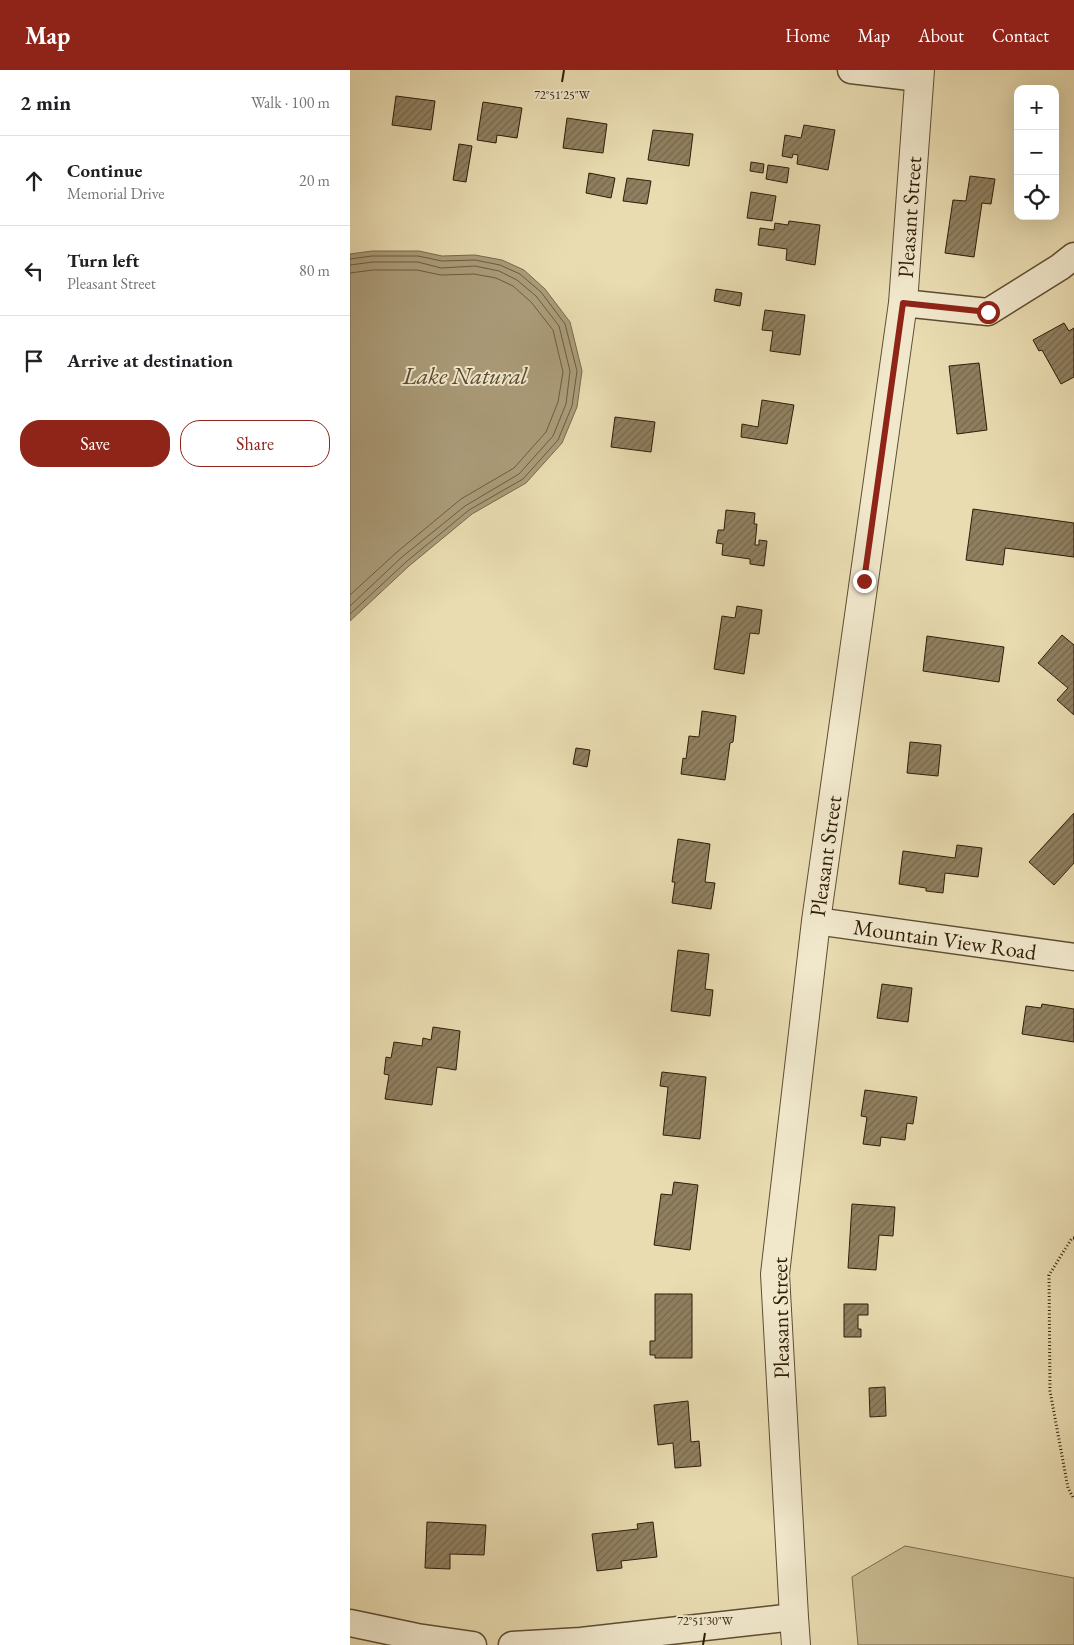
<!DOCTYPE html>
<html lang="en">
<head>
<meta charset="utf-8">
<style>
	:root { --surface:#fff; --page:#f2f2f2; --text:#202124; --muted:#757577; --line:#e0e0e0; --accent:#8f2418 }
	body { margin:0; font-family:"EB Garamond",serif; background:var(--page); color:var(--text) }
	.controls { position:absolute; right:15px; top:15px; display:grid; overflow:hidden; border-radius:10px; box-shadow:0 5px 20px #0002 }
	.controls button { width:45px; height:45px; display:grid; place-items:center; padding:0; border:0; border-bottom:1px solid var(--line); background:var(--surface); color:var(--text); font:25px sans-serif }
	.stop { position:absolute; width:15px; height:15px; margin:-11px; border:4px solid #8f2418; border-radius:50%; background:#fff }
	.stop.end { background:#8f2418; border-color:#fff; box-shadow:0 1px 5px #0008 }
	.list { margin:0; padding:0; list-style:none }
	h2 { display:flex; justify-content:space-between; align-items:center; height:65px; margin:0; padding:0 20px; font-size:21px }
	h2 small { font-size:16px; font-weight:400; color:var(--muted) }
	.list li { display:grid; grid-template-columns:32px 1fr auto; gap:15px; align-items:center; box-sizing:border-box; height:90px; padding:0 20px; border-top:1px solid var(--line) }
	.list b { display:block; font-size:19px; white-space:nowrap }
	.list p { margin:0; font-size:16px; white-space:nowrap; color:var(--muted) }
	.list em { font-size:16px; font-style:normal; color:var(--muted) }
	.actions { display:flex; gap:10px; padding:15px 20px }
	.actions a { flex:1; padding:11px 0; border:1px solid var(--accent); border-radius:20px; text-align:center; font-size:18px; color:var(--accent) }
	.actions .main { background:var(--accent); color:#fff }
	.icon { flex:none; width:28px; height:28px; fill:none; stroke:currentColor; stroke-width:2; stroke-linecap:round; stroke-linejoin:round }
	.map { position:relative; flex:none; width:724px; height:1575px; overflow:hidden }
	header { display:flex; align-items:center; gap:30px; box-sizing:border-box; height:70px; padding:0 25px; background:var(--accent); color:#fff }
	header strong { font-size:24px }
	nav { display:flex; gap:28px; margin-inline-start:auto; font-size:18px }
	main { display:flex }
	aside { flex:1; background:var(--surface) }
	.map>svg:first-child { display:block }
</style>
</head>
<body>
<header>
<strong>Map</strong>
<nav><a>Home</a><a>Map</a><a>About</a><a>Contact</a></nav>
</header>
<main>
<aside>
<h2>2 min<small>Walk · 100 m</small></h2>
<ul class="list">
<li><svg class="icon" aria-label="ahead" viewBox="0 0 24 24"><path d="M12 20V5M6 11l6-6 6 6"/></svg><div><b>Continue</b><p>Memorial Drive</p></div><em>20 m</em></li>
<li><svg class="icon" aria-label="left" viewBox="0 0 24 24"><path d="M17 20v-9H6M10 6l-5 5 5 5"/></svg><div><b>Turn left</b><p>Pleasant Street</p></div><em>80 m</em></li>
<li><svg class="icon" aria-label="arrive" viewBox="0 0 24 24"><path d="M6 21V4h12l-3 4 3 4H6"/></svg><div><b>Arrive at destination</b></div></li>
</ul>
<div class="actions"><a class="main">Save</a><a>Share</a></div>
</aside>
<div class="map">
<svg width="724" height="1575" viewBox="0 0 724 1575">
	<defs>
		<pattern id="building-hatch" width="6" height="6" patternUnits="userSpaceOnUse" patternTransform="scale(1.25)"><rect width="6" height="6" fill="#908060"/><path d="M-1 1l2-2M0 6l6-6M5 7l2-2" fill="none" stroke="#76684d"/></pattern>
	</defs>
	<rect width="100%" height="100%" fill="#e9dcb1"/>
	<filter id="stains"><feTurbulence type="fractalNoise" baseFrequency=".004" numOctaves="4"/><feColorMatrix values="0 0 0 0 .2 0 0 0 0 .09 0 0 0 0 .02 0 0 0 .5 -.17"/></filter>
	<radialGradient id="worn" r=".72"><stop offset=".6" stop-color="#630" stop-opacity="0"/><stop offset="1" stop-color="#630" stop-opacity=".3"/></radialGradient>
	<polygon fill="#c9bc94" stroke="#7c6c4e" points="555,1476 724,1508 724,1575 508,1575 502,1507"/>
	<polygon fill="#aa9b78" stroke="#79694b" points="22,181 69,181 92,186 125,185 152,190 174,200 195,219 220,252 232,301 227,337 212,373 176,413 122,444 59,496 0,551 0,184"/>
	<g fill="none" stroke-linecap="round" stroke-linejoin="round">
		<g stroke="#6c5c40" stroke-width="1">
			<polyline points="0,189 22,186 68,186 92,191 125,190 150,195 170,204 191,222 215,254 227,301 222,336 208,370 173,409 119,440 56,492 0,544"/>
			<polyline points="0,195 23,192 68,192 91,198 125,196 149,201 167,210 186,226 209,256 220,301 216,334 203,366 169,404 115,436 52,487 0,536"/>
			<polyline points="0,203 23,200 67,200 91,205 124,204 146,208 163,216 181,232 203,260 213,302 208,332 196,362 164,398 111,429 47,482 0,525"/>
		</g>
	</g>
	<g fill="url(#building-hatch)" stroke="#2f1d08">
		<polygon points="46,26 85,31 81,60 42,55"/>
		<polygon points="133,32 172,38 167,68 147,65 146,73 127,70"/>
		<polygon points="217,48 257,54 253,83 213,78"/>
		<polygon points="454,55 485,60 478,100 447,94 448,85 443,84 442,88 432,86 435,65 451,68"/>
		<polygon points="303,60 343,64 339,96 298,90"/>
		<polygon points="109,74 122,76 116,112 103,110"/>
		<polygon points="401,92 414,94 413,103 400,101"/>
		<polygon points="418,95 439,98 437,113 416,109"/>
		<polygon points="239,103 265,108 261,128 236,123"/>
		<polygon points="620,106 645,109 641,134 632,133 624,187 595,183 603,130 616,131"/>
		<polygon points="277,108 301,111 297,134 273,131"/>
		<polygon points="401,122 426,126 422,151 397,148"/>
		<polygon points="439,151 470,155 465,195 436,190 437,179 408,175 410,158 424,160 425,153 438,155"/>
		<polygon points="366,219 392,223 390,236 364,231"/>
		<polygon points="415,240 455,245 450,285 420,281 423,261 412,260"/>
		<polygon points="714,253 719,261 724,258 724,307 711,314 692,280 689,281 683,270"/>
		<polygon points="629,293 637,360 607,364 599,296"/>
		<polygon points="412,330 444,335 437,374 391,367 392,354 408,357"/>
		<polygon points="265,347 305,352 301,382 261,377"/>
		<polygon points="623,439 724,453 724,487 655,478 653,495 616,490"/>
		<polygon points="376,440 405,443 404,454 407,454 405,475 409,475 409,470 417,471 414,496 400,494 400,489 372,485 373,474 366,473 368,460 374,460"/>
		<polygon points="387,536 412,540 409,564 400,563 394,604 364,599 372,546 385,548"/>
		<polygon points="712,565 724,575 724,645 707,630 718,618 688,593"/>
		<polygon points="577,566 654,577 649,612 573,601"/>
		<polygon points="352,641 386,646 383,672 380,673 375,710 331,704 333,688 336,689 339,666 349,667"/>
		<polygon points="560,672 591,675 588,706 557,703"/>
		<polygon points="226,678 240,680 237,697 223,694"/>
		<polygon points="724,743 724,793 704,815 679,792"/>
		<polygon points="328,769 360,774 355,812 365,813 361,839 322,833 325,812 322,812"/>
		<polygon points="607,775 632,778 628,807 595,803 593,823 576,821 576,818 549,814 553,781 605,788"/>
		<polygon points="328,880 359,884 355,919 363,920 360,946 321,941"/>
		<polygon points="532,914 562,918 558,952 527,948"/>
		<polygon points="692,934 724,939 724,972 672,964 676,936 691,938"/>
		<polygon points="83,957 110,961 106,1000 87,997 82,1035 35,1029 39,1005 34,1004 36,987 41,988 44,972 72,976 73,968 81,970"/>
		<polygon points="312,1002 356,1007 350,1069 313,1065 318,1017 310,1016"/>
		<polygon points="515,1020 567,1027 563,1054 557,1053 555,1070 531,1067 530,1076 513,1074 517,1047 511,1046"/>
		<polygon points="324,1112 348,1115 340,1180 304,1175 311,1124 322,1125"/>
		<polygon points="502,1134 545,1137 543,1166 529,1165 526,1200 498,1198"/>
		<polygon points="305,1224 342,1224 342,1288 305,1288 305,1285 300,1285 300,1271 305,1271"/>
		<polygon points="494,1234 518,1234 518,1245 508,1245 508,1259 511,1259 511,1267 494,1267"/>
		<polygon points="535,1317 536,1346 520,1347 519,1318"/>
		<polygon points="338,1331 341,1372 349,1371 351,1396 325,1398 323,1373 308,1375 304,1335"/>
		<polygon points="77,1452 136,1455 134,1485 100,1484 100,1499 75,1498"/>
		<polygon points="303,1452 307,1487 271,1491 272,1498 247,1501 242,1464 288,1459 287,1454"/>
	</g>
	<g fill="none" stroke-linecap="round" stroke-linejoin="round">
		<g stroke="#5e4d32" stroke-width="29">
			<g id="minor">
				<polyline points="501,0 569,8"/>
				<polyline points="553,233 638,242 710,197 724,186"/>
				<polyline points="466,851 724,887"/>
				<polyline points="0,1553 67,1567 123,1575"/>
				<polyline points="162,1575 231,1571 444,1547"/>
			</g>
		</g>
		<g stroke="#5e4d32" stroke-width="30">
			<polyline id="tertiary" points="446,1575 444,1547 425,1204 466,851 553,233 570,0"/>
		</g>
		<polyline stroke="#2f1d08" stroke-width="3" stroke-dasharray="1 2.5" stroke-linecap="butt" points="724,1168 722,1168 699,1205 700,1321 718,1418 724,1429"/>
		<use href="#minor" stroke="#f1e8cc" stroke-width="26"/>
		<use href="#tertiary" stroke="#f1e8cc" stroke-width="28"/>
	</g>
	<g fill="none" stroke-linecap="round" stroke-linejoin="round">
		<polyline stroke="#8f2418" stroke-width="6" points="514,511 553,233 638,242"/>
	</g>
	<path fill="none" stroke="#2f1d08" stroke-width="2" d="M212,12L214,0M353,1575L355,1563"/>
	<g text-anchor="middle" stroke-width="4" stroke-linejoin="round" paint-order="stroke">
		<g font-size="22" fill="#2f1d08" stroke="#f1e8cc">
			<text transform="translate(559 147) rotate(-86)" y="8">Pleasant Street</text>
			<text transform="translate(475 786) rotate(-82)" y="8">Pleasant Street</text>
			<text transform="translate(595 869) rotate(8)" y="8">Mountain View Road</text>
			<text transform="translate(430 1248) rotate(-91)" y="8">Pleasant Street</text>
		</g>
		<g font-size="24" font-style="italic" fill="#5a492f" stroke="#f1e8cc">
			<text x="115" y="314">Lake Natural</text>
		</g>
	</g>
	<g font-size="12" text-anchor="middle" fill="#2f1d08" stroke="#f1e8cc" stroke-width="4" stroke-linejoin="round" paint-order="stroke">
		<text x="212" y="29">72°51'25"W</text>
		<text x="355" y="1555">72°51'30"W</text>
	</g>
	<rect width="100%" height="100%" filter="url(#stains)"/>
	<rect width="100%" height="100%" fill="url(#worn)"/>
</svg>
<div class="controls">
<button>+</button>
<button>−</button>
<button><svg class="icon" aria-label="locate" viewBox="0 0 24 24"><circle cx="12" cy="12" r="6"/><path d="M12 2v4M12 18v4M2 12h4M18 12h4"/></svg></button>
</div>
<div class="stop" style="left:638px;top:242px"></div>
<div class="stop end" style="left:514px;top:511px"></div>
</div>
</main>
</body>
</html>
